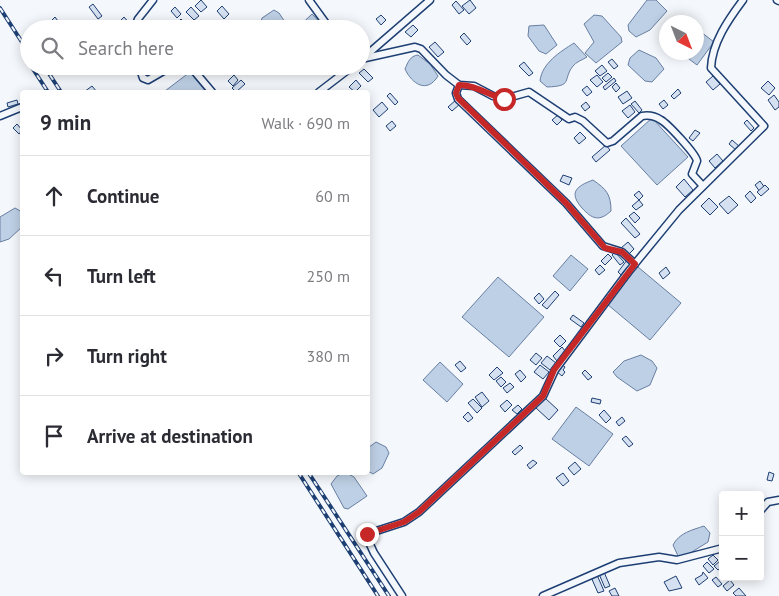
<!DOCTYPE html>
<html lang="en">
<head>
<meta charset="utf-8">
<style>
	:root { --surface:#fff; --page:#f2f2f3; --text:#2b2b33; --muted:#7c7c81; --line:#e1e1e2 }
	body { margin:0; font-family:"PT Sans",sans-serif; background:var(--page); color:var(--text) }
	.controls { position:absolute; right:15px; bottom:15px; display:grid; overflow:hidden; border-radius:5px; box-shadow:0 2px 12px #0003 }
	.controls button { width:45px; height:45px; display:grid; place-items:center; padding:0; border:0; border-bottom:1px solid var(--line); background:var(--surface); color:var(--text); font:25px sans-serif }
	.compass { position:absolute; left:659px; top:15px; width:45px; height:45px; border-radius:50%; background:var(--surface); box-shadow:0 2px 12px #0003; rotate:138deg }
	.stop { position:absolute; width:15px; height:15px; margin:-11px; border:4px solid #c62828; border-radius:50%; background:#fff }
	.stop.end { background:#c62828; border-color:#fff; box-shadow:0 1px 5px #0008 }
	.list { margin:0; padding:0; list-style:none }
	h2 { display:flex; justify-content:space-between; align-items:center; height:65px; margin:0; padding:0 20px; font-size:21px }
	h2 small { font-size:16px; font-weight:400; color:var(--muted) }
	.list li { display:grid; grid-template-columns:32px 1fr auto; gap:15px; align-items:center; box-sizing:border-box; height:80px; padding:0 20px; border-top:1px solid var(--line) }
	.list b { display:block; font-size:19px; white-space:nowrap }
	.list em { font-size:16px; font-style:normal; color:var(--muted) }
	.icon { flex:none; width:28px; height:28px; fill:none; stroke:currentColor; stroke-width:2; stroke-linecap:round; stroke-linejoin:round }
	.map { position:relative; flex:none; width:779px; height:596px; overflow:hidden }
	.search { position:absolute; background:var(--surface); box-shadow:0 2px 12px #0003; left:20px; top:20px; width:350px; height:55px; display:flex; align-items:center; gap:12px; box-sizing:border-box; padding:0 18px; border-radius:28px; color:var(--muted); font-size:19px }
	.panel { position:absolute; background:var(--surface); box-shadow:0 2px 12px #0003; left:20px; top:90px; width:350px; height:385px; border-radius:5px }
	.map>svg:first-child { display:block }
</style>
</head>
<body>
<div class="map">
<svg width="779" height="596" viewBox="0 0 779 596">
	<rect width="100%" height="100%" fill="#f4f7fb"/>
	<g fill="#bed0e5" stroke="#687fa3">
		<polygon points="647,0 656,0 667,11 650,30 636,37 629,31 628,25"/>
		<polygon points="274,10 279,13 287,25 283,29 265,29 261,22 262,18"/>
		<polygon points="312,14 326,29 296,29"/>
		<polygon points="594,15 602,16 621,37 622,42 596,63 585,53 594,42 584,24"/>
		<polygon points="544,25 557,45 546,54 539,51 528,36 529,26"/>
		<polygon points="697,29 714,42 697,65 681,53 696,52"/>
		<path d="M574,43L587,57C582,60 576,62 573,66C562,80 574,86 547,87L540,81C542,63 560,52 574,43Z"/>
		<polygon points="639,50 656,58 664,69 652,82 645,81 628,65 630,58"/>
		<path d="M418,55L430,64L438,76C427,94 412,84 405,69C408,62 410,56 418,55Z"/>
		<polygon points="190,72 206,92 166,92 165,91"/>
		<polygon points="652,118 688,157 657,185 621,146"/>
		<path d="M593,180C606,189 611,194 611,211C599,222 592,219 582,208C568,192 577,186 593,180Z"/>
		<polygon points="15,208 22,212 22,227 9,239 0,242 0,217"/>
		<polygon points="571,255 588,269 570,291 553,276"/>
		<polygon points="638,267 681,303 650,340 607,304"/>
		<polygon points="498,277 544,317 509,357 462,317"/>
		<polygon points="641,355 652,361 657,368 650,385 637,391 617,377 613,372 624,361"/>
		<polygon points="440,362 463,384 447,402 423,380"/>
		<polygon points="576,407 613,434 589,466 552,439"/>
		<polygon points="376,442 386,447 389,453 382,468 373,474 368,471 368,448"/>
		<polygon points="345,472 354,477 367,496 348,509 344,508 331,484 337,476"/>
		<path d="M704,526L710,533L708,542L687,555L678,556L673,545C679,533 692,530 704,526Z"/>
	</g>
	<g fill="#d5e0f0" stroke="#1d3f73">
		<polygon points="201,0 207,7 201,12 195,6"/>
		<polygon points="470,0 476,8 469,14 462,6"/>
		<polygon points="456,1 464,10 459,14 452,5"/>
		<polygon points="93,4 102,16 98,19 89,7"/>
		<polygon points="222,6 229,14 224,19 217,11"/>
		<polygon points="175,7 181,14 177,18 171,11"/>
		<polygon points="191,7 199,16 194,20 186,12"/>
		<polygon points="381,15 386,20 381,25 376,19"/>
		<polygon points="55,17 61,25 58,27 52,20"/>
		<polygon points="124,17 131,25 128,28 121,20"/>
		<polygon points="181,19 189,28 188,29 180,29 176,24"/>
		<polygon points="245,21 252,29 237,29 236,28"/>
		<polygon points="413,25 418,30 411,37 405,32"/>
		<polygon points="464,33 471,41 467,45 460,37"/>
		<polygon points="435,42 444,52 438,57 429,47"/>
		<polygon points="612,59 618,66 614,69 608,62"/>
		<polygon points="524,62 533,73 529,76 519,66"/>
		<polygon points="602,65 607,71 600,76 595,71"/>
		<polygon points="364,69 373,78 368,82 359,73"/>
		<polygon points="608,73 612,77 606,82 602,78"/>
		<polygon points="234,75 238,80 233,86 228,81"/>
		<polygon points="597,75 603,82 597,87 590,80"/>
		<polygon points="713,76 720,84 713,90 706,82"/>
		<polygon points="614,78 616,81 605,90 603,87"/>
		<polygon points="241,80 245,84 236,92 232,88"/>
		<polygon points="356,80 361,86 355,92 349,87"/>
		<polygon points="768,81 775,88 769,95 761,88"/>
		<polygon points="616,83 620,88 616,92 612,87"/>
		<polygon points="92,86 97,92 84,92"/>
		<polygon points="587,86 592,92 587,96 582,90"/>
		<polygon points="678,89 681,93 674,99 671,96"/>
		<polygon points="627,91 632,98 623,104 618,97"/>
		<polygon points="390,93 398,102 395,105 387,96"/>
		<polygon points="774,95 779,102 779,107 775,110 768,100"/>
		<polygon points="457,99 460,104 452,111 448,107"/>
		<polygon points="17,100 18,104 8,107 7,103"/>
		<polygon points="664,100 668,105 663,109 659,104"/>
		<polygon points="635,101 642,110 639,113 631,104"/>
		<polygon points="382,102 388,109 379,117 373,110"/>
		<polygon points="586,102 590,107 585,111 581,106"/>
		<polygon points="630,105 635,112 628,118 622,111"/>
		<polygon points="558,115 562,120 557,125 552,120"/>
		<polygon points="747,120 754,128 751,131 744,123"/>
		<polygon points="392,121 396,126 390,131 386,126"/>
		<polygon points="17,124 22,130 19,134 13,128"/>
		<polygon points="695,130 700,133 693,141 689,138"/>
		<polygon points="580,132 586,138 579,144 574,138"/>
		<polygon points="732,140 740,147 737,151 729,144"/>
		<polygon points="606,145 610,150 596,162 592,157"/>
		<polygon points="717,154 723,161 715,168 709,161"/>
		<polygon points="563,175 572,178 569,185 560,181"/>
		<polygon points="684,179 693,190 685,197 676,187"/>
		<polygon points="760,181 765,188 760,192 755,185"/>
		<polygon points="765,185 769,189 761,196 757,192"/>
		<polygon points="639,191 643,196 639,200 634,195"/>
		<polygon points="750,191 756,198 751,203 745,196"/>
		<polygon points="729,196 738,205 728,214 719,204"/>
		<polygon points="709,198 718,207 710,215 701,206"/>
		<polygon points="639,200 643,205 636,210 632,206"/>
		<polygon points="634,212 640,218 635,223 629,216"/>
		<polygon points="626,218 640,234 635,238 621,223"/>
		<polygon points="628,242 634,249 627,256 621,248"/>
		<polygon points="615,252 624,262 620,265 612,255"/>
		<polygon points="608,254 612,258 605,265 601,261"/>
		<polygon points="627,260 631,263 621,275 618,272"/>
		<polygon points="600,265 605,270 599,275 595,270"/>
		<polygon points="666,267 670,273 663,279 659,273"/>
		<polygon points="555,291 559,295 547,309 542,305"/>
		<polygon points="539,293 544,299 539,304 534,298"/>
		<polygon points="573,315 584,323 581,327 570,319"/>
		<polygon points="560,335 566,341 560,347 554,341"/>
		<polygon points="562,347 566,352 557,361 553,356"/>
		<polygon points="536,353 542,358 536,365 530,360"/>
		<polygon points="547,356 556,363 550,370 541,363"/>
		<polygon points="460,361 466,368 461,372 455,365"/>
		<polygon points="561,364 565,367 563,370 565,372 562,376 556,371"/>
		<polygon points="540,365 549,372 543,379 534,372"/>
		<polygon points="497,367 503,373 494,380 489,375"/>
		<polygon points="520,370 526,377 521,382 515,374"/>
		<polygon points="585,370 592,377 588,380 582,373"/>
		<polygon points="501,377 506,382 501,387 496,381"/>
		<polygon points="510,383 514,387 507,393 503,388"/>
		<polygon points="482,392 489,401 482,407 475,397"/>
		<polygon points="545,398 558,410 549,420 536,408"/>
		<polygon points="592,398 601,400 600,404 591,402"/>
		<polygon points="473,399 482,408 477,413 468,403"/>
		<polygon points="507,400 512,405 505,412 500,406"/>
		<polygon points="518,405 522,409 517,414 512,410"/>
		<polygon points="604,410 611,418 606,423 599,415"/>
		<polygon points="468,412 473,418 468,422 463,417"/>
		<polygon points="622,417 625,421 619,426 616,422"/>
		<polygon points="626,436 633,444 629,447 622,439"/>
		<polygon points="520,445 523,448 515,455 512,452"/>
		<polygon points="533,460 537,463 530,469 527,465"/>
		<polygon points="575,462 581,469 574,475 568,468"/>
		<polygon points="769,472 774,474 772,481 767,480"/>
		<polygon points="563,473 569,481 563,486 556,478"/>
		<polygon points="713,555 718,560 713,565 708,559"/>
		<polygon points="720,561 723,566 718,570 714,566"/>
		<polygon points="707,562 714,569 709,573 703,566"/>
		<polygon points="604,572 610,586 605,588 599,574"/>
		<polygon points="703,572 708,578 699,585 695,579 702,575"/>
		<polygon points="597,575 604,591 598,593 591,577"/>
		<polygon points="676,576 682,588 669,591 664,582"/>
		<polygon points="716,577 722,584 718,587 712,580"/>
		<polygon points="730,580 734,585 727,591 723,586"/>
		<polygon points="615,588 619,596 612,596 609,591"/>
		<polygon points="739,588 746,596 736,596 733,593"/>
	</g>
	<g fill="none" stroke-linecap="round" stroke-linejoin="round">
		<g stroke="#1d3f73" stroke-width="9">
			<g id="minor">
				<polyline points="309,0 330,29"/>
				<polyline points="777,0 779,1"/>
				<polyline points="134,29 138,19 153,0"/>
				<path d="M361,59L415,47L421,49L446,75L459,85L474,86L493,96L504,99L529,92L569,119L575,117L583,121L607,143L613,141L642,116C648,115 655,116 661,120C668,124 696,154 697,161L692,174L703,186"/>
				<polyline points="362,59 430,0"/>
				<polyline points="139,66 143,78 148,80 172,66"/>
				<polyline points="190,66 212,92"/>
				<polyline points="459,85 456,93 458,99 566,203 603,246 622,252 635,264"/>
				<polyline points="319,92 353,66"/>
				<polyline points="0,116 22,107"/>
				<polyline points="760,511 768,502 779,500"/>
				<path d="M402,596L374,553L366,536L367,534L404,522L419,512L543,396L555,370L629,271L679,210L764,126L711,68C712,43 728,20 743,0"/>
				<polyline points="543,596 619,563 659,557 677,560 723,548"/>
			</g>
		</g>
		<use href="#minor" stroke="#f4f7fb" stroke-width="6"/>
		<g stroke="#1d3f73" stroke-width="4">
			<g id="rail">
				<polyline points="0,8 29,53"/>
				<polyline points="31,66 48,92"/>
				<polyline points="44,66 61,92"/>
				<polyline points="298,472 378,596"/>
				<polyline points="308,472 389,596"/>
			</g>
		</g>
		<use href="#rail" stroke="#f4f7fb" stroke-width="2" stroke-dasharray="5.5" stroke-linecap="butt"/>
	</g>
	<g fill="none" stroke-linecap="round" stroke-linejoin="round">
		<path stroke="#c62828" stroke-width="6" d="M367,534L404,522L419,512L543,396L554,370L635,264L622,252L605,248L566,203L458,98L456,93L459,85C476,85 488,95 504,99"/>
	</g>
</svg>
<div class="controls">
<button>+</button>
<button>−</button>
</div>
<svg class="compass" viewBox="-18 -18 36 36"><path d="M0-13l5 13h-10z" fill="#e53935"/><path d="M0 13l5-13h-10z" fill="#7c7c81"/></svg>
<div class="stop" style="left:504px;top:99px"></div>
<div class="stop end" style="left:367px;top:534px"></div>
<div class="search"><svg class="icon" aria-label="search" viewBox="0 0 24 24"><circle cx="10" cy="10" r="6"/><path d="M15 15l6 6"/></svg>Search here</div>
<section class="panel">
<h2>9 min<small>Walk · 690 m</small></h2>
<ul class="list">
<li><svg class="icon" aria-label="ahead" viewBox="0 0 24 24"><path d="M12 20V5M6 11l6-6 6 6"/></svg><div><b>Continue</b></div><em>60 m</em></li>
<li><svg class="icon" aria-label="left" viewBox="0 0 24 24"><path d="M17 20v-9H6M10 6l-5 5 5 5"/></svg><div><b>Turn left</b></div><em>250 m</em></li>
<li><svg class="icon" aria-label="right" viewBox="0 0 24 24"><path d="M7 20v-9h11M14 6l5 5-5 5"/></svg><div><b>Turn right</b></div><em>380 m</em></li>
<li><svg class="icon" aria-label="arrive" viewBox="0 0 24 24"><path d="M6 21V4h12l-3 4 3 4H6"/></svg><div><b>Arrive at destination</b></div></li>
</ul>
</section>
</div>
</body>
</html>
